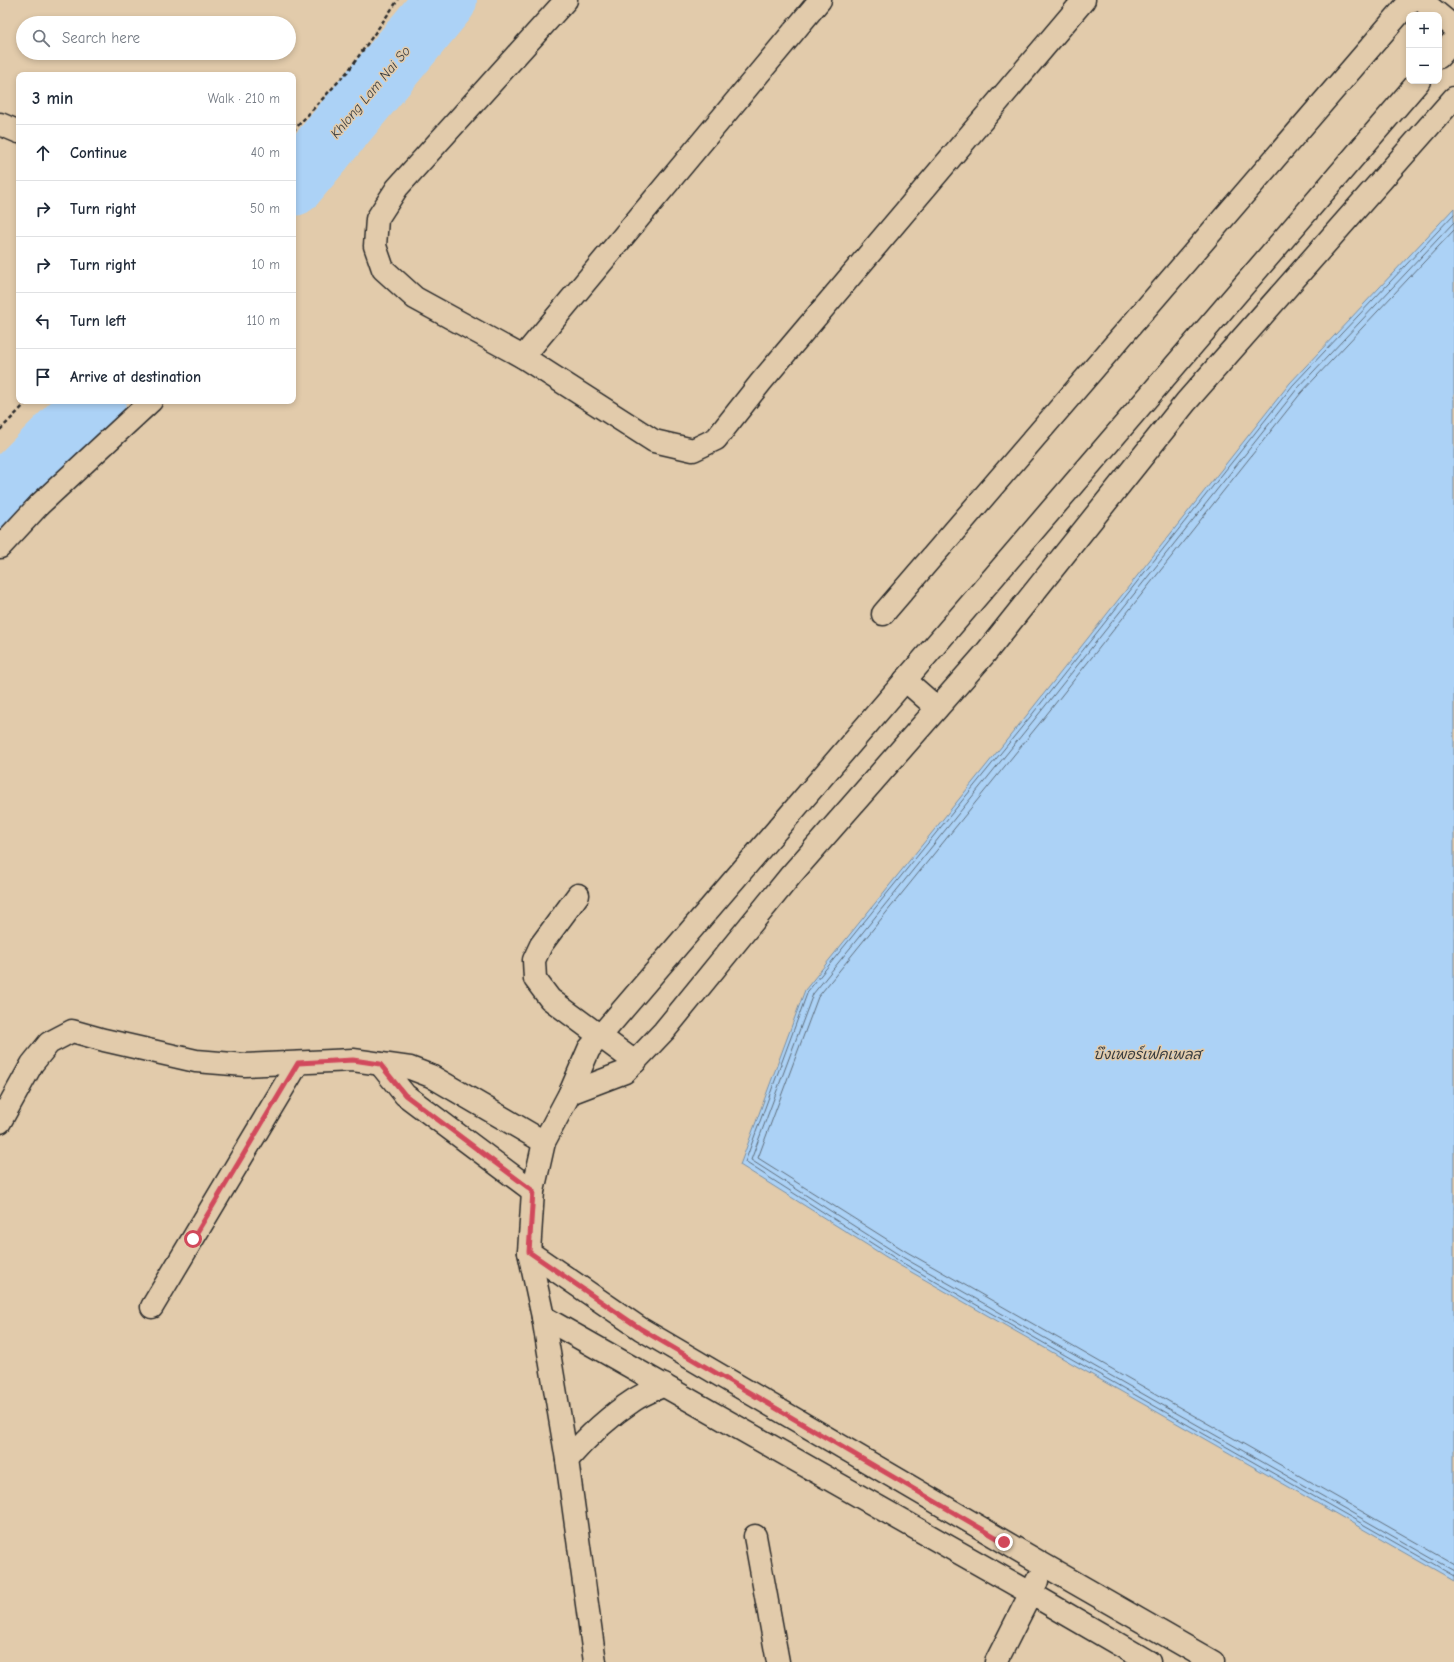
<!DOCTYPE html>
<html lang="en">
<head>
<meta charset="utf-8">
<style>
	:root { --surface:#fff; --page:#f6f6f7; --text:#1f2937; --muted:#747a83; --line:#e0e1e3 }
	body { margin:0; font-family:"Comic Neue","Playpen Sans Thai",sans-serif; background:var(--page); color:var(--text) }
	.controls { position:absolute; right:12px; top:12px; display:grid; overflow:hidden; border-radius:8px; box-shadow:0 2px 6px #0003 }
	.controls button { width:36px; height:36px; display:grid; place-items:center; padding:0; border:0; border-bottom:1px solid var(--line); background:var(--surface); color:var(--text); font:20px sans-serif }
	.stop { position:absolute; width:12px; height:12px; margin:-9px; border:3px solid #d1495b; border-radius:50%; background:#fff }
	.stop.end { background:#d1495b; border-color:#fff; box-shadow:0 1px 4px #0008 }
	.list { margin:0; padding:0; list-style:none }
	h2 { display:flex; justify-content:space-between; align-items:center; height:52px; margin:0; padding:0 16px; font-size:17px }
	h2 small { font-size:13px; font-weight:400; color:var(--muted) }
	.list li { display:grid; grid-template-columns:26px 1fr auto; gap:12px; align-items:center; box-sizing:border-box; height:56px; padding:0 16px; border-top:1px solid var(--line) }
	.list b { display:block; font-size:15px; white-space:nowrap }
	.list em { font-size:13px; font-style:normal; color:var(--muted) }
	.icon { flex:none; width:22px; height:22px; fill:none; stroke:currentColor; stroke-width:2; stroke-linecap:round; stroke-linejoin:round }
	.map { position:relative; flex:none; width:1454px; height:1662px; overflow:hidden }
	.search { position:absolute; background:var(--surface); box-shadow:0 2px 6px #0003; left:16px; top:16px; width:280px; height:44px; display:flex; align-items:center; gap:10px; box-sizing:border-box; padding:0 14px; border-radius:22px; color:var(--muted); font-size:15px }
	.panel { position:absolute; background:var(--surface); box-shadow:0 2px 6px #0003; left:16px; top:72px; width:280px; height:332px; border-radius:8px }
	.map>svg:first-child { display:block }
</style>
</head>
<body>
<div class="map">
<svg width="1454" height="1662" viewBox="0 0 1454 1662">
	<rect width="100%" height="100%" fill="#e2cbab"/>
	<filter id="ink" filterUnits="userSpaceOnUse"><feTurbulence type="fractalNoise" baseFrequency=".025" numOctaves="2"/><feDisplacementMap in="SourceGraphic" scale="8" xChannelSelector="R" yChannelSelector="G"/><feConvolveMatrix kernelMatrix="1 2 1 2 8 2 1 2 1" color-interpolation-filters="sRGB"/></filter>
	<g filter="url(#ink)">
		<polygon fill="#acd2f6" stroke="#788fa5" points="1454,208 1454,1581 899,1265 740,1165 805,990 1027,715 1290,383"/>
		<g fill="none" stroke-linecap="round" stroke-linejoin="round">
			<g stroke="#5f6e7c" stroke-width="1">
				<polyline points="1454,214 1293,385 1030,717 808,991 745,1162 901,1262 1454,1576"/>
				<polyline points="1454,222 1297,389 1034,720 813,994 751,1160 904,1258 1454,1571"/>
				<polyline points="1454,230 1301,393 1039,724 818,997 758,1158 907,1252 1454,1564"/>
			</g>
			<g stroke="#acd2f6" stroke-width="62">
				<polyline points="293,185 446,0"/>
				<polyline points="0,497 95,401"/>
			</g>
			<g stroke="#2b2b2b" stroke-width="25">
				<g id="street">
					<polyline points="566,0 397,188 377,219 375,246 383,269 415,298 523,357 654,441 693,450 716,439 761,382 1084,0"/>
					<polyline points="1421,0 1454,27"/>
					<polyline points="1439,57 1454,40"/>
					<polyline points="0,124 19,132"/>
					<polyline points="523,357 820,0"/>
					<polyline points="0,547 39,505 151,401"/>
					<polyline points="883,614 1411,0"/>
					<polyline points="905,680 937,708"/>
					<polyline points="578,895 541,945 534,960 535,979 550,999 635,1062"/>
					<polyline points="380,1064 405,1095 533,1191"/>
					<polyline points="570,1093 625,1072 664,1031 791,875 984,655 1186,402 1454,98"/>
					<polyline points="0,1122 32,1064 49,1043 72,1031 104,1040 196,1061 245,1065 353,1060 410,1068 431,1076 544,1142"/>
					<polyline points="529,1252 641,1329 1044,1565 1213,1662"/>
					<polyline points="152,1307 298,1063"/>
					<polyline points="543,1317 1032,1594 1149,1662"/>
					<path d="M567,1460C587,1437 608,1417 634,1400C643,1394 654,1390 664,1385"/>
					<polyline points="755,1536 778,1662"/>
					<polyline points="595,1662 567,1460 543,1317 529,1252 533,1191 544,1142 570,1093 589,1049 1419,81"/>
					<polyline points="996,1662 1037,1581"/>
				</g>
			</g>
			<g stroke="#2b2b2b" stroke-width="2.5" stroke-dasharray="4 3" stroke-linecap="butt">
				<polyline points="293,131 349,70 398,0"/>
				<polyline points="0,430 28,401"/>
			</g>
			<use href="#street" stroke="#e2cbab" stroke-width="22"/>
		</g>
	</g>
	<g fill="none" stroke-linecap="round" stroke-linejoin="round" filter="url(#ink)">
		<polyline stroke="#d1495b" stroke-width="5" points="193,1239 298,1063 353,1060 380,1064 405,1095 533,1191 529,1252 641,1329 1004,1542"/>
	</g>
	<g text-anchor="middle" stroke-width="3" stroke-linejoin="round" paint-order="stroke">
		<g font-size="14" font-style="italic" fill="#383c3f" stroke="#e2cbab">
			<text transform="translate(370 92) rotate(-50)" y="5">Khlong Lam Nai So</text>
			<text x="1147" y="1059">บึงเพอร์เฟคเพลส</text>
		</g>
	</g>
</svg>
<div class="controls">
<button>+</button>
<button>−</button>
</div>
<div class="stop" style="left:193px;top:1239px"></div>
<div class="stop end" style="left:1004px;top:1542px"></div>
<div class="search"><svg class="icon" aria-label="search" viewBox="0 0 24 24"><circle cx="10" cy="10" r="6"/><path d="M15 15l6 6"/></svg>Search here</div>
<section class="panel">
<h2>3 min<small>Walk · 210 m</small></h2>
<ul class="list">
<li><svg class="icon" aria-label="ahead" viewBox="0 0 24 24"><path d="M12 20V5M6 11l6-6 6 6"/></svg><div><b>Continue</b></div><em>40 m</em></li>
<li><svg class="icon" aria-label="right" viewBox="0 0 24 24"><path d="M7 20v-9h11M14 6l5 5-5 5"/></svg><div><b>Turn right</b></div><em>50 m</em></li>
<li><svg class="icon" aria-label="right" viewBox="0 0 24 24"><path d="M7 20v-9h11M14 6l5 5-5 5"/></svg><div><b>Turn right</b></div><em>10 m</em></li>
<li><svg class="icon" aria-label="left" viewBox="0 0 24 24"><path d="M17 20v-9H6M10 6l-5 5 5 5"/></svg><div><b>Turn left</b></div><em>110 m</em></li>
<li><svg class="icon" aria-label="arrive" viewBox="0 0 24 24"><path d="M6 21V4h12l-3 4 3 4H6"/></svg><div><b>Arrive at destination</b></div></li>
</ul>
</section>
</div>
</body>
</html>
